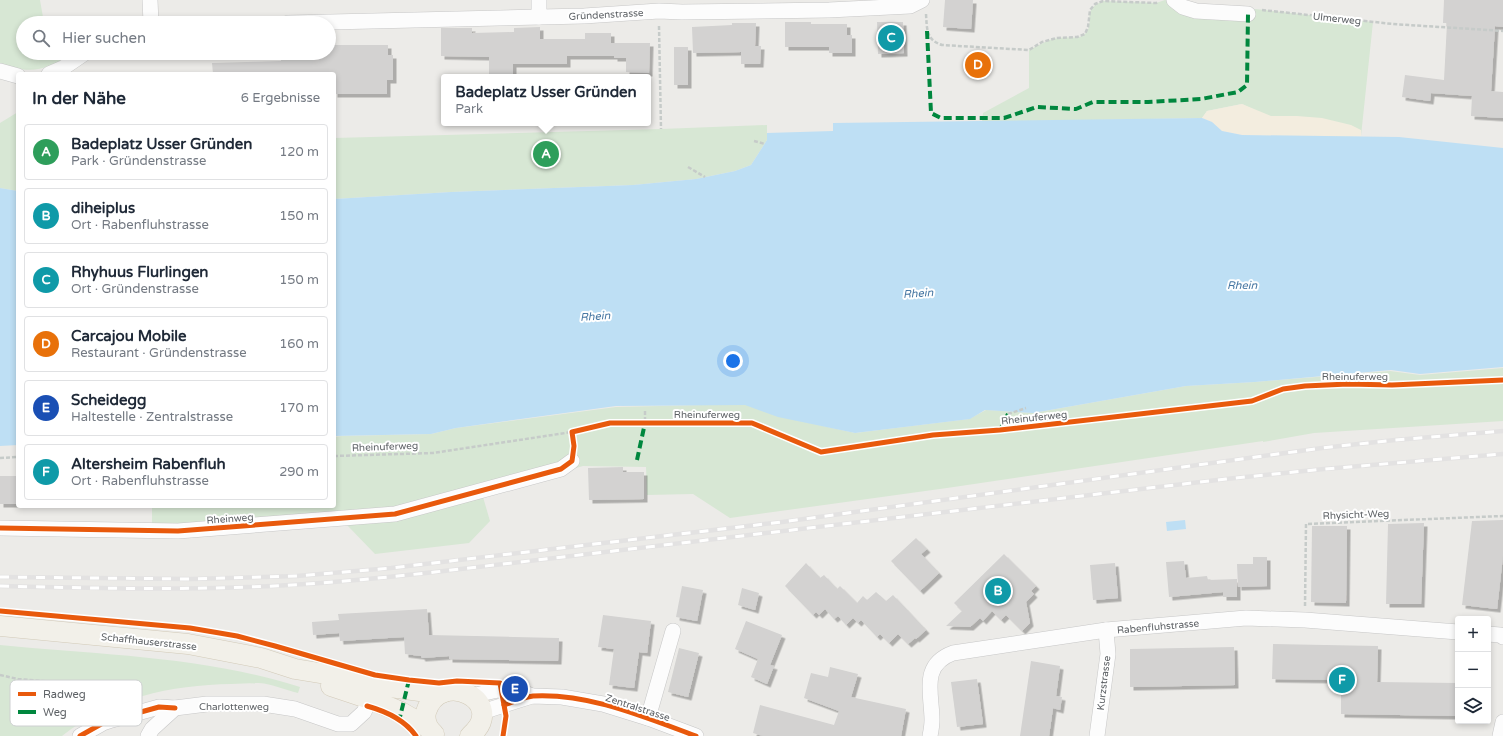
<!DOCTYPE html>
<html lang="de">
<head>
<meta charset="utf-8">
<style>
	:root { --surface:#fff; --page:#f6f6f7; --text:#1f2937; --muted:#747a83; --line:#e0e1e3; --accent:#8f9193 }
	body { margin:0; font-family:"Varela Round",sans-serif; background:var(--page); color:var(--text) }
	.controls { position:absolute; right:12px; bottom:12px; display:grid; overflow:hidden; border-radius:4px; box-shadow:0 2px 6px #0003 }
	.controls button { width:36px; height:36px; display:grid; place-items:center; padding:0; border:0; border-bottom:1px solid var(--line); background:var(--surface); color:var(--text); font:20px sans-serif }
	.you { position:absolute; left:733px; top:361px; width:14px; height:14px; margin:-10px; border:3px solid #fff; border-radius:50%; background:#1a73e8; box-shadow:0 0 0 6px #1a73e833 }
	.badge { display:grid; place-items:center; width:26px; height:26px; border-radius:50%; background:var(--accent); color:#fff; font-size:13px; font-weight:700 }
	.pin { position:absolute; translate:-50% -50%; border:2px solid #fff; box-shadow:0 1px 4px #0006 }
	.popup { position:absolute; left:441px; top:74px; width:210px; height:52px; box-sizing:border-box; display:grid; place-content:center; border-radius:4px; background:var(--surface); filter:drop-shadow(0 1px 3px #0005); font-size:13px; white-space:nowrap; color:var(--muted) }
	.popup b { font-size:15px; color:var(--text) }
	.popup::after { content:''; position:absolute; left:50%; top:100%; margin-left:-8px; border:8px solid transparent; border-top-color:var(--surface) }
	.list { margin:0; padding:0; list-style:none }
	h2 { display:flex; justify-content:space-between; align-items:center; height:52px; margin:0; padding:0 16px; font-size:17px }
	h2 small { font-size:13px; font-weight:400; color:var(--muted) }
	.list li { display:grid; grid-template-columns:26px 1fr auto; gap:12px; align-items:center; box-sizing:border-box; height:56px; margin:0 8px 8px; padding:0 8px; border:1px solid var(--line); border-radius:4px }
	.list b { display:block; font-size:15px; white-space:nowrap }
	.list p { margin:0; font-size:13px; white-space:nowrap; color:var(--muted) }
	.list em { font-size:13px; font-style:normal; color:var(--muted) }
	.icon { flex:none; width:22px; height:22px; fill:none; stroke:currentColor; stroke-width:2; stroke-linecap:round; stroke-linejoin:round }
	.map { position:relative; flex:none; width:1503px; height:736px; overflow:hidden }
	.search { position:absolute; background:var(--surface); box-shadow:0 2px 6px #0003; left:16px; top:16px; width:320px; height:44px; display:flex; align-items:center; gap:10px; box-sizing:border-box; padding:0 14px; border-radius:22px; color:var(--muted); font-size:15px }
	.panel { position:absolute; background:var(--surface); box-shadow:0 2px 6px #0003; left:16px; top:72px; width:320px; height:436px; border-radius:4px }
	.map>svg:first-child { display:block }
</style>
</head>
<body>
<div class="map">
<svg width="1503" height="736" viewBox="0 0 1503 736">
	<defs>
		<filter id="shadow"><feDropShadow dx="3.5" dy="3.5" stdDeviation="0" flood-color="#0004"/></filter>
	</defs>
	<rect width="100%" height="100%" fill="#ecebe8"/>
	<g fill="#d7e7d4">
		<path d="M0,0H40L44,23H23V53H72C44,72 33,73 0,65Z"/>
		<path d="M1165,0H1174L1248,14L1255,9L1373,22L1361,136L1310,137L1242,104L1207,111L1202,118L982,122L983,113L1029,88V50C1038,46 1048,39 1058,38C1066,36 1078,40 1085,34C1096,23 1080,10 1103,1L1156,3Z"/>
		<polygon points="18,112 18,191 0,188 0,123"/>
		<polygon points="767,125 767,140 751,165 735,171 696,179 633,185 451,192 334,199 334,138 661,129"/>
		<polygon points="1503,368 1503,421 1314,433 1263,442 1263,441 947,488 730,518 693,494 647,495 646,467 583,466 396,518 152,533 152,506 334,506 334,437 342,436 431,434 456,428 616,407 745,404 778,416 855,433 969,419 986,410 1033,413 1186,386 1255,382 1390,371 1420,375"/>
		<polygon points="483,497 490,521 469,543 375,554 347,525 397,520"/>
		<path d="M0,645C100,655 203,656 300,687L298,693C285,690 272,684 259,683C250,683 241,684 231,684C172,685 109,698 62,736H0Z"/>
	</g>
	<polygon fill="#f3eddf" points="1242,104 1271,116 1297,116 1322,118 1351,125 1361,130 1361,136 1310,137 1242,135 1222,131 1212,122 1202,118 1207,111"/>
	<g fill="#bedff4">
		<polygon points="1202,118 1212,122 1222,131 1242,135 1399,137 1503,148 1503,367 1420,374 1391,370 1255,382 1186,386 1033,413 985,410 970,419 855,433 778,417 745,405 616,406 456,428 431,434 334,436 334,199 451,192 633,185 696,179 735,171 751,165 767,140 767,133 833,131 833,123"/>
		<polygon points="0,188 18,191 18,445 0,446"/>
		<polygon points="1185,520 1186,529 1167,531 1166,522"/>
	</g>
	<g fill="#d3d2d1" filter="url(#shadow)">
		<polygon points="945,0 973,0 971,29 943,27"/>
		<polygon points="1444,0 1503,0 1503,27 1495,26 1491,91 1503,92 1503,118 1471,116 1472,96 1431,93 1430,101 1402,97 1405,75 1444,80 1447,23 1443,23"/>
		<polygon points="785,22 811,22 811,24 847,24 847,35 852,35 852,53 829,53 829,47 785,47"/>
		<polygon points="877,22 903,22 904,53 878,54"/>
		<polygon points="732,23 756,23 755,46 761,46 760,64 741,64 741,52 693,53 692,27 732,25"/>
		<polygon points="540,27 540,39 585,39 585,33 611,33 611,43 650,43 649,73 626,72 626,58 614,58 614,56 567,56 567,64 513,64 513,75 489,74 489,57 441,56 441,28 472,28 472,33 514,32 514,28"/>
		<polygon points="329,45 388,45 388,55 393,55 393,80 387,80 387,94 334,94 334,74 213,74 212,63 281,61 281,60 287,60 287,53 329,53"/>
		<rect x="674" y="47" width="14" height="38"/>
		<polygon points="623,467 623,472 644,472 644,499 589,500 588,468"/>
		<rect x="0" y="476" width="18" height="28"/>
		<polygon points="1503,520 1503,556 1497,609 1462,605 1472,521"/>
		<polygon points="1424,523 1421,604 1386,604 1388,524"/>
		<polygon points="1312,526 1347,526 1346,603 1311,602"/>
		<polygon points="916,538 927,549 921,554 939,573 920,591 891,561"/>
		<polygon points="1004,554 1036,586 1031,591 1034,594 1026,602 1030,623 1022,631 1006,615 1001,620 992,611 983,621 980,618 970,627 946,626 962,611 954,603"/>
		<polygon points="1253,557 1267,557 1267,586 1238,587 1237,564 1253,564"/>
		<polygon points="1184,561 1186,578 1207,576 1208,580 1237,579 1237,597 1223,597 1223,592 1169,597 1166,562"/>
		<polygon points="806,563 820,578 824,575 837,589 840,586 857,603 863,596 867,600 876,592 886,601 893,595 926,630 916,639 915,638 908,644 898,634 889,643 880,634 877,637 861,620 858,623 853,618 846,625 838,616 834,619 825,609 819,615 816,612 813,615 785,586"/>
		<polygon points="1115,563 1118,598 1093,600 1090,565"/>
		<polygon points="682,586 703,590 697,621 676,617"/>
		<polygon points="742,588 759,593 755,610 738,605"/>
		<polygon points="427,609 429,635 559,638 558,661 449,659 449,656 422,658 421,656 405,654 404,637 340,641 339,633 313,635 312,622 339,620 338,614"/>
		<polygon points="603,615 651,621 647,653 639,652 634,688 609,685 614,649 598,647"/>
		<polygon points="746,621 782,635 770,665 774,666 767,684 751,677 758,659 735,649"/>
		<polygon points="1273,644 1378,646 1377,682 1458,683 1458,716 1341,714 1341,680 1272,679"/>
		<polygon points="1234,647 1235,685 1130,687 1130,649"/>
		<polygon points="679,648 699,653 688,697 668,692"/>
		<polygon points="1031,661 1060,666 1056,696 1062,697 1060,710 1053,708 1049,736 1020,736"/>
		<polygon points="830,667 858,674 851,697 906,709 901,736 763,736 753,733 760,705 834,725 839,711 804,698 811,673 828,677"/>
		<polygon points="977,679 983,724 957,727 951,682"/>
	</g>
	<g fill="none" stroke-linecap="round" stroke-linejoin="round">
		<g stroke="#c7c7c7" stroke-width="16">
			<g id="minor">
				<polyline points="150,0 151,23"/>
				<polyline points="1174,0 1183,7 1196,11 1248,14"/>
				<polyline points="539,17 539,0"/>
				<polyline points="288,23 584,16 659,11 682,12 829,10 910,6 922,0"/>
				<polyline points="0,71 18,76"/>
				<polyline points="49,74 63,68 85,53"/>
				<polyline points="0,528 178,531 395,514 561,469 572,461"/>
				<polyline points="1488,634 1500,635 1503,637"/>
				<path d="M472,696C496,690 509,685 532,696"/>
				<polyline points="482,712 532,696 562,697 603,704 648,718 696,736"/>
				<polyline points="648,718 673,631"/>
				<polyline points="80,736 103,723 112,720 159,707 175,708"/>
				<polyline points="148,736 152,729 175,708 207,704 263,704 295,709 338,724 351,724 364,712 370,699 376,692"/>
				<path d="M930,736C931,731 932,726 932,720C932,694 920,665 953,653L1106,630L1246,618L1305,620L1458,632"/>
				<polyline points="1097,736 1108,654 1106,630"/>
				<polyline points="1500,736 1503,722"/>
			</g>
		</g>
		<g stroke="#d2cab8" stroke-width="21">
			<g id="major">
				<polyline points="0,626 188,644 261,658 295,669 338,676 383,686 427,692 444,692"/>
				<polyline points="331,686 370,699 401,712 427,727"/>
				<path d="M434,734C427,728 424,721 426,712C440,667 510,702 470,736"/>
			</g>
		</g>
		<g stroke="#c6cbc9" stroke-width="2.5" stroke-dasharray="4 2" stroke-linecap="butt">
			<polyline points="1262,10 1393,24 1503,31"/>
			<path d="M926,14C927,29 926,40 942,45L1029,50L1042,42L1057,38L1077,37L1085,34L1088,27L1090,10L1095,4L1103,1L1156,3L1159,2"/>
			<polyline points="659,26 661,129"/>
			<polyline points="754,141 765,144"/>
			<polyline points="688,167 705,177"/>
			<polyline points="645,411 645,423"/>
			<polyline points="1008,414 1026,408"/>
			<polyline points="334,456 433,453 572,432"/>
			<polyline points="0,458 18,457"/>
			<polyline points="1305,606 1306,524 1503,516"/>
			<polyline points="0,675 18,679 53,682 93,691 135,697"/>
		</g>
		<use href="#minor" stroke="#fcfcfc" stroke-width="15"/>
		<use href="#major" stroke="#f2f0e9" stroke-width="20"/>
		<g stroke="#e3e2e2" stroke-width="4.5">
			<g id="rail">
				<polyline points="0,577 191,579 297,576 391,568 782,522 1322,448 1395,440 1503,431"/>
				<path d="M0,586C83,588 165,590 248,587C310,585 373,579 435,572L1226,479L1324,469L1503,454"/>
			</g>
		</g>
		<use href="#rail" stroke="#fff" stroke-width="3" stroke-dasharray="9" stroke-linecap="butt"/>
		<g stroke="#00873e" stroke-width="4" stroke-dasharray="8 4" stroke-linecap="butt">
			<polyline points="927,31 931,113 941,118 1004,118 1037,107 1076,109 1093,102 1148,102 1201,99 1238,92 1247,85 1248,14"/>
			<polyline points="1000,430 1008,414"/>
			<polyline points="637,460 645,423"/>
			<polyline points="81,695 90,686"/>
			<polyline points="400,722 399,721 409,680"/>
		</g>
		<g stroke="#fff" stroke-width="8">
			<g id="cycleway">
				<polyline points="0,528 178,531 395,514 561,469 572,461 574,446 572,432 610,423 752,423 821,452 933,435 1000,430 1252,401 1283,389 1305,386 1348,384 1392,385 1503,380"/>
				<polyline points="0,611 190,628 237,636 275,646 375,675 409,680 439,683 457,681 500,683 506,716 503,736"/>
				<path d="M504,705C513,702 524,697 533,696C589,693 644,717 696,736"/>
				<path d="M367,706C385,711 405,720 416,736"/>
				<polyline points="80,736 103,723 112,720 159,707 175,708"/>
			</g>
		</g>
		<use href="#cycleway" stroke="#e8590c" stroke-width="5"/>
	</g>
	<g text-anchor="middle" stroke-width="4" stroke-linejoin="round" paint-order="stroke">
		<g font-size="10" fill="#5d6165" stroke="#fff">
			<text transform="translate(606 14) rotate(-3)" y="4">Gründenstrasse</text>
			<text transform="translate(1337 18) rotate(6)" y="4">Ulmerweg</text>
			<text x="1355" y="380">Rheinuferweg</text>
			<text x="707" y="418">Rheinuferweg</text>
			<text transform="translate(1034 417) rotate(-6)" y="4">Rheinuferweg</text>
			<text transform="translate(385 446) rotate(-2)" y="4">Rheinuferweg</text>
			<text transform="translate(1356 514) rotate(-2)" y="4">Rhysicht-Weg</text>
			<text transform="translate(230 518) rotate(-4)" y="4">Rheinweg</text>
			<text transform="translate(1158 626) rotate(-5)" y="4">Rabenfluhstrasse</text>
			<text transform="translate(149 641) rotate(6)" y="4">Schaffhauserstrasse</text>
			<text transform="translate(1103 683) rotate(-83)" y="4">Kurzstrasse</text>
			<text x="234" y="710">Charlottenweg</text>
			<text transform="translate(638 707) rotate(18)" y="4">Zentralstrasse</text>
		</g>
		<g font-size="11" font-style="italic" fill="#4576a2" stroke="#fff">
			<text x="1242" y="289">Rhein</text>
			<text transform="translate(918 293) rotate(-4)" y="4">Rhein</text>
			<text transform="translate(595 316) rotate(-4)" y="4">Rhein</text>
		</g>
	</g>
	<rect x="10" y="680" width="132" height="46" rx="6" fill="#fff" stroke="#ced0d1" stroke-width="1"/>
	<rect x="18" y="692" width="18" height="4" fill="#e8590c"/>
	<rect x="18" y="710" width="18" height="4" fill="#00873e"/>
	<g font-size="11" fill="#5d6165">
		<text x="43" y="698">Radweg</text>
		<text x="43" y="716">Weg</text>
	</g>
</svg>
<div class="controls">
<button>+</button>
<button>−</button>
<button><svg class="icon" aria-label="layers" viewBox="0 0 24 24"><path d="M12 4l9 5-9 5-9-5zM3 14l9 5 9-5"/></svg></button>
</div>
<div class="you"></div>
<div class="pin badge" style="left:546px;top:154px;background:#2e9e5b">A</div>
<div class="popup"><b>Badeplatz Usser Gründen</b>Park</div>
<div class="pin badge" style="left:998px;top:591px;background:#0f9aa8">B</div>
<div class="pin badge" style="left:891px;top:38px;background:#0f9aa8">C</div>
<div class="pin badge" style="left:978px;top:65px;background:#e8710a">D</div>
<div class="pin badge" style="left:515px;top:689px;background:#1a4fb4">E</div>
<div class="pin badge" style="left:1342px;top:680px;background:#0f9aa8">F</div>
<div class="search"><svg class="icon" aria-label="search" viewBox="0 0 24 24"><circle cx="10" cy="10" r="6"/><path d="M15 15l6 6"/></svg>Hier suchen</div>
<section class="panel">
<h2>In der Nähe<small>6 Ergebnisse</small></h2>
<ul class="list">
<li><span class="badge" style="background:#2e9e5b">A</span><div><b>Badeplatz Usser Gründen</b><p>Park · Gründenstrasse</p></div><em>120 m</em></li>
<li><span class="badge" style="background:#0f9aa8">B</span><div><b>diheiplus</b><p>Ort · Rabenfluhstrasse</p></div><em>150 m</em></li>
<li><span class="badge" style="background:#0f9aa8">C</span><div><b>Rhyhuus Flurlingen</b><p>Ort · Gründenstrasse</p></div><em>150 m</em></li>
<li><span class="badge" style="background:#e8710a">D</span><div><b>Carcajou Mobile</b><p>Restaurant · Gründenstrasse</p></div><em>160 m</em></li>
<li><span class="badge" style="background:#1a4fb4">E</span><div><b>Scheidegg</b><p>Haltestelle · Zentralstrasse</p></div><em>170 m</em></li>
<li><span class="badge" style="background:#0f9aa8">F</span><div><b>Altersheim Rabenfluh</b><p>Ort · Rabenfluhstrasse</p></div><em>290 m</em></li>
</ul>
</section>
</div>
</body>
</html>
